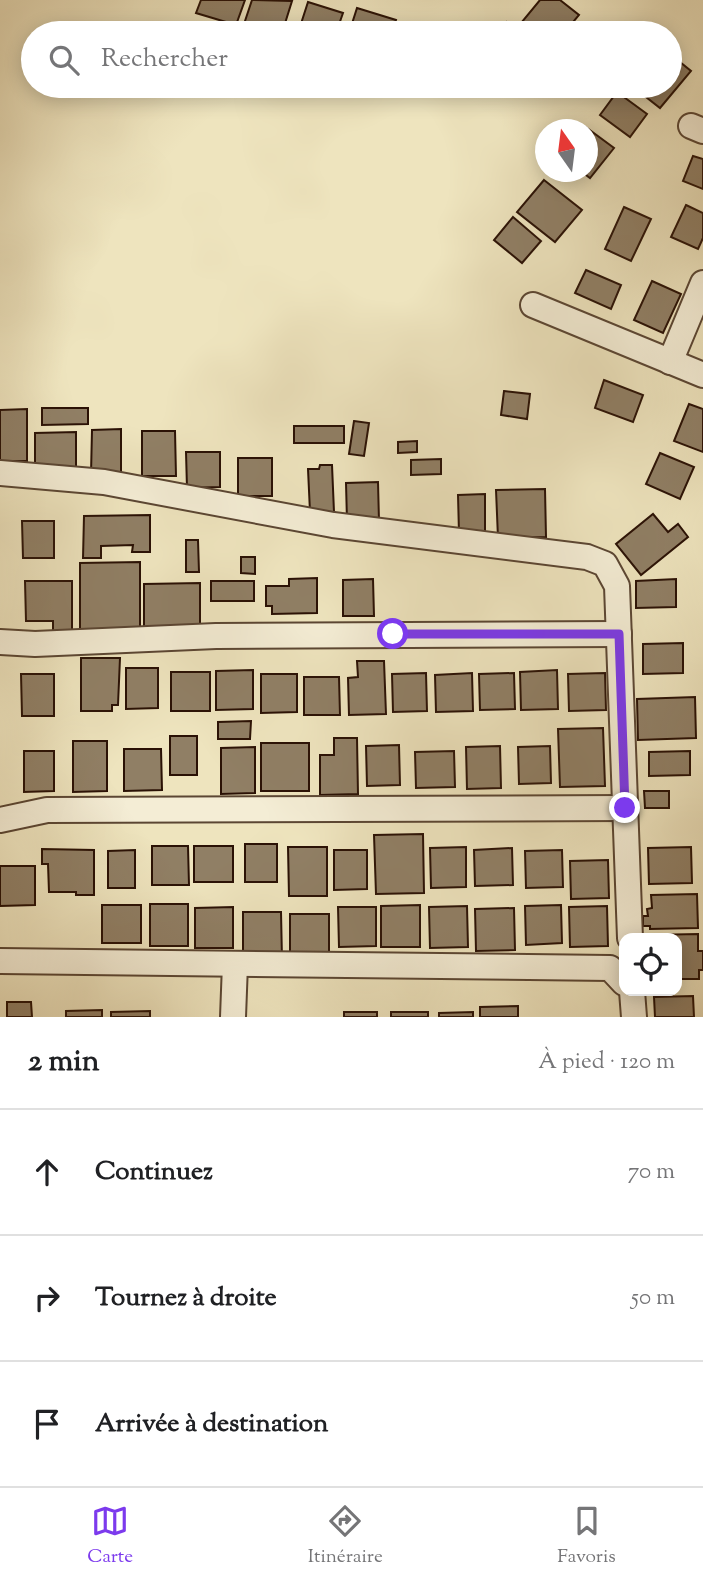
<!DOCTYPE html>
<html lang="fr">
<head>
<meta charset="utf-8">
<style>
	:root { --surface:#fff; --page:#f6f6f6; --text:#202124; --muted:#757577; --line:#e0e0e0; --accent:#7c3aed }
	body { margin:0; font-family:"Sorts Mill Goudy",serif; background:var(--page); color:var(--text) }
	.controls { position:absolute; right:21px; bottom:21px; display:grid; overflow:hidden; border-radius:14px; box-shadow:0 4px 18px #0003 }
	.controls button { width:63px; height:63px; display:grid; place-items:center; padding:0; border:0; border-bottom:2px solid var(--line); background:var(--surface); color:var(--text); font:35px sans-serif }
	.compass { position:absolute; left:535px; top:119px; width:63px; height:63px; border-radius:50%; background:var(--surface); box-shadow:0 4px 18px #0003; rotate:346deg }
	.stop { position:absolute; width:21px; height:21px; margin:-16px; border:5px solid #7c3aed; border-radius:50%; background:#fff }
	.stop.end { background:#7c3aed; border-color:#fff; box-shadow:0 2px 7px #0008 }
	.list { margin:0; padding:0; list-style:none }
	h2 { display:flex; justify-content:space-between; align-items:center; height:91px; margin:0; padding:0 28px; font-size:30px }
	h2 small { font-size:23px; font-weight:400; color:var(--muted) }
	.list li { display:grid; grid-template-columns:46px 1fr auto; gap:21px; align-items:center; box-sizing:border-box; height:126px; padding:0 28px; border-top:2px solid var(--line) }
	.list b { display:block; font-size:26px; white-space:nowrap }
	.list em { font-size:23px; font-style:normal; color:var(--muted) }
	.icon { flex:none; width:38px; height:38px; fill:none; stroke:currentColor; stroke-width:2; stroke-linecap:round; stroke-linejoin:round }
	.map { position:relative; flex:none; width:703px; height:1017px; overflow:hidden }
	.search { position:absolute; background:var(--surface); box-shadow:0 4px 18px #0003; left:21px; right:21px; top:21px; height:77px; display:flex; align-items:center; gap:18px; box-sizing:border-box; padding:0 24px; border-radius:38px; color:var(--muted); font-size:26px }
	.sheet { height:469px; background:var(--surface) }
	nav { display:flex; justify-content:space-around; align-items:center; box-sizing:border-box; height:98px; border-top:2px solid var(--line); background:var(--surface); font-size:19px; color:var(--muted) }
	nav a { display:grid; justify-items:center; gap:4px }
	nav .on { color:var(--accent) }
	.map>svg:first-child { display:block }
</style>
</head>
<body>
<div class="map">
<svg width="703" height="1017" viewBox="0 0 703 1017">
	<rect width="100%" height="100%" fill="#eee4be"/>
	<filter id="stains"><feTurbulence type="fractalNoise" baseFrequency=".00286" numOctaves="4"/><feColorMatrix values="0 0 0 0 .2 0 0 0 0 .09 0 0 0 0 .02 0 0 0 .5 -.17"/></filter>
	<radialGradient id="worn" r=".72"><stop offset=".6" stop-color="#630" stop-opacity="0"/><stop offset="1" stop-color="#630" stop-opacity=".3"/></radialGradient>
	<g fill="#907f65" stroke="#2a1105" stroke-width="2">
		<polygon points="201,0 245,0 236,25 196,13"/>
		<polygon points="252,0 292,1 282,33 272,33 244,24"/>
		<polygon points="540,0 560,0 579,15 564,33 534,33 521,23"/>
		<polygon points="308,2 343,13 336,33 298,33"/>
		<polygon points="357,8 396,20 392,33 349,33"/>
		<polygon points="506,22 508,33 460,33 460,31"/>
		<polygon points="670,54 691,71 660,108 632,86 670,86"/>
		<polygon points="617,92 647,114 630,137 600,115"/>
		<polygon points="587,128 614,148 590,178 582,172 588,172"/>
		<polygon points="693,156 703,159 703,189 683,181"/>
		<polygon points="544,180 582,210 555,242 517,212"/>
		<polygon points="686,205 703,213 703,238 698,249 671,237"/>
		<polygon points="624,207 651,219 631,261 605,249"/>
		<polygon points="513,217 541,241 522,263 494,240"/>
		<polygon points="586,270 621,285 611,309 575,293"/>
		<polygon points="652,281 681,294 663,333 634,320"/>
		<polygon points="604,380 643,395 633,422 595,408"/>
		<polygon points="504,391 530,394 527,419 501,415"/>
		<polygon points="689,404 703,409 703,452 674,441"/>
		<polygon points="42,408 88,408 88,424 42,425"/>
		<polygon points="27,409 27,461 0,461 0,410"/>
		<polygon points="354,421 369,423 364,456 349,454"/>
		<rect x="294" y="426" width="50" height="17"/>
		<polygon points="121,429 121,473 91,474 92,430"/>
		<polygon points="142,431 175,431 176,476 142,476"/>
		<polygon points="76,432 76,474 35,475 35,433"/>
		<polygon points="417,441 417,452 398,453 398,442"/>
		<polygon points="186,452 220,452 220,487 187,488"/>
		<polygon points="660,453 694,467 680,499 646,484"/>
		<rect x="238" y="458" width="34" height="38"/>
		<polygon points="441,459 441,474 411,475 411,460"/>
		<polygon points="320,465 332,465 334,512 310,512 308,469 319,469"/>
		<polygon points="378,482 379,521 347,521 346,483"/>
		<polygon points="545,489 546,537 498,538 496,490"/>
		<polygon points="485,494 485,532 459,533 458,495"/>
		<polygon points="653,514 668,532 678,524 688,537 641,575 616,544"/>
		<polygon points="150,515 150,552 132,552 133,545 101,546 101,558 83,558 84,516"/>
		<polygon points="22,521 54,521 54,558 23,558"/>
		<polygon points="186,540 198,540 199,572 186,572"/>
		<polygon points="241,557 255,557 255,574 241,573"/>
		<polygon points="140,562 140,630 80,639 80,563"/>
		<polygon points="317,578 317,613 272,614 272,606 266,606 266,586 289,586 289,579"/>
		<polygon points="373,579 374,616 343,616 343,580"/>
		<polygon points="676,579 676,607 636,608 636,581"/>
		<polygon points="25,581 72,581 72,633 53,633 53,621 26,621"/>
		<rect x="211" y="581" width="43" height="20"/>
		<polygon points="200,583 200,630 144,631 144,584"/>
		<polygon points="683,643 683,673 643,674 643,644"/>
		<polygon points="81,658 120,658 118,705 112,705 112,711 81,711"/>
		<polygon points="357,661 384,661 386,714 349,715 348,678 358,677"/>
		<polygon points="126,668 158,668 158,708 126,709"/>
		<polygon points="253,670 253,709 216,710 216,671"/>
		<polygon points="557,670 558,709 521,710 520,672"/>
		<rect x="171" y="672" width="39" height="39"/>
		<polygon points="426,673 427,711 393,712 392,674"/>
		<polygon points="472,673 473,711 436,712 435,675"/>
		<polygon points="514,673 515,709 480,710 479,674"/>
		<polygon points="605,673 606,710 569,711 568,674"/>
		<polygon points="21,674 54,674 54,716 22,716"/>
		<polygon points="261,674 297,674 297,712 261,713"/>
		<polygon points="304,677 339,677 340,715 304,715"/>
		<polygon points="695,697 696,738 638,740 637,699"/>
		<polygon points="251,721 250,739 218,739 218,722"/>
		<polygon points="603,728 605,786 560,787 558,729"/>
		<rect x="170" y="736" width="27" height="39"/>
		<polygon points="334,738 357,738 358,794 320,795 320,755 334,755"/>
		<polygon points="73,741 107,741 107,791 73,792"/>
		<rect x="261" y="743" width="48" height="48"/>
		<polygon points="399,745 400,785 367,786 366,746"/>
		<polygon points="500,746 501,788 467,789 466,747"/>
		<polygon points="550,746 551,783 519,784 518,747"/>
		<polygon points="255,747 255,793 221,794 221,748"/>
		<polygon points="124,749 161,749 162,790 124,791"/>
		<polygon points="24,751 54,751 54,791 24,792"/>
		<polygon points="454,751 455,787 416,788 415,752"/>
		<polygon points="690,751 690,775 649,776 649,752"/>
		<polygon points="644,791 669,791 669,808 645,808"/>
		<polygon points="423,834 424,893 376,894 374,835"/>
		<rect x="245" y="844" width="32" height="38"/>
		<polygon points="152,846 188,846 189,885 152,885"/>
		<rect x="194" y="846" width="39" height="36"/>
		<polygon points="288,847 327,847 327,896 289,896"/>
		<polygon points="466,847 466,887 431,888 430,848"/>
		<polygon points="691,847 692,883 649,884 648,848"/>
		<polygon points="512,848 513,885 475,886 474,850"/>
		<polygon points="42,849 94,850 94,895 76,895 76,892 49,892 48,864 42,864"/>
		<polygon points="135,850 135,888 108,888 108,851"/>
		<polygon points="334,850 367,850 367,889 334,890"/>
		<polygon points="562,850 563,887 526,888 525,851"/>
		<polygon points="608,860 609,898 571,899 570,861"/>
		<polygon points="0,866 35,866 35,905 0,906"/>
		<polygon points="697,894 698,928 650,929 650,926 643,926 643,916 648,916 647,909 652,908 651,895"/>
		<rect x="150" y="904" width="38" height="42"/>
		<rect x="102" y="905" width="39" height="38"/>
		<polygon points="420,905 420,947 381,947 381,906"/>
		<polygon points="561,905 562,943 526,945 525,906"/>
		<polygon points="467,906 468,947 430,948 429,907"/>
		<polygon points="607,906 608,946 570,947 569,907"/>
		<polygon points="233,907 233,948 195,948 195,908"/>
		<polygon points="338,907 376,907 376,946 339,947"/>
		<polygon points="514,908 515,950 476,951 475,909"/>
		<polygon points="243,912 281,912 282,959 243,959"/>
		<polygon points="290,914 329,914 329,954 290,955"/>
		<polygon points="698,934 698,951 703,951 703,970 699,970 699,979 677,979 677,938 649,938 649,935"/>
		<polygon points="693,996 694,1017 655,1017 654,997"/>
		<polygon points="7,1002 31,1002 32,1017 7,1017"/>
		<polygon points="518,1006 518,1017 480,1017 480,1007"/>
		<polygon points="102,1010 102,1017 66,1017 66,1011"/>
		<polygon points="150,1011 150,1017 111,1017 111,1012"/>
		<rect x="344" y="1012" width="33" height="5"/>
		<rect x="391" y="1012" width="37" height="5"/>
		<polygon points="473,1012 473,1017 439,1017 439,1013"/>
	</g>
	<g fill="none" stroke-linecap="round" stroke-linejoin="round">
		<g stroke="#5b4633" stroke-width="28">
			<g id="minor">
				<polyline points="691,126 703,131"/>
				<polyline points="533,305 703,375"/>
				<polyline points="670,362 703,283"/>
				<polyline points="0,473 104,482 333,525 587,557 605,564 617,586 630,938"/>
				<polyline points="0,642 35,644 216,636 619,634"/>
				<polyline points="0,820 47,810 625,808"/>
				<polyline points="0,961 610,968 624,983"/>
				<polyline points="632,991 634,1017"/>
				<polyline points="233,1017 235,964"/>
			</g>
		</g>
		<use href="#minor" stroke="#f4edd5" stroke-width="24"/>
	</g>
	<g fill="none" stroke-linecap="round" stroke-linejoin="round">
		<polyline stroke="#7c3aed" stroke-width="9" points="393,634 619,634 625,808"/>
	</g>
	<rect width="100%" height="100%" filter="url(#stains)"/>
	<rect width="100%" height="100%" fill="url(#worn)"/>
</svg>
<div class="controls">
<button><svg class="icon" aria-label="locate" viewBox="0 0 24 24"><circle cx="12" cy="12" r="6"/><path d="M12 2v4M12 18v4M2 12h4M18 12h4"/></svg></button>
</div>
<svg class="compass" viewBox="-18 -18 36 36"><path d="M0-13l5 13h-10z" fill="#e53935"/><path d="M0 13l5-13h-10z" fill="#757577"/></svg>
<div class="stop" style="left:393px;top:634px"></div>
<div class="stop end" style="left:625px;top:808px"></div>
<div class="search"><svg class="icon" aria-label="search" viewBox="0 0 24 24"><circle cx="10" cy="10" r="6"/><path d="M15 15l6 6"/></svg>Rechercher</div>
</div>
<section class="sheet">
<h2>2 min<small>À pied · 120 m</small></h2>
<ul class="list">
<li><svg class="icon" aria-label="ahead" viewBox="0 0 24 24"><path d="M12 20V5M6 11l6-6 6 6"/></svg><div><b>Continuez</b></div><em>70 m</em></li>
<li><svg class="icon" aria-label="right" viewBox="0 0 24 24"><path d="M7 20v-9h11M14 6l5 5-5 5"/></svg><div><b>Tournez à droite</b></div><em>50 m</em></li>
<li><svg class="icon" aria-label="arrive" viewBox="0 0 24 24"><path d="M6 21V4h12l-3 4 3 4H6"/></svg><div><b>Arrivée à destination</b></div></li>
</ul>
</section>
<nav>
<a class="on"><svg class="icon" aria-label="map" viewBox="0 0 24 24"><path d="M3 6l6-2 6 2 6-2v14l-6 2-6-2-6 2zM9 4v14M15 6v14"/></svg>Carte</a>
<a><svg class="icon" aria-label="directions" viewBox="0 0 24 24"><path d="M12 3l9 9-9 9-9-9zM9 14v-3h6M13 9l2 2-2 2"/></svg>Itinéraire</a>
<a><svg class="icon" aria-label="saved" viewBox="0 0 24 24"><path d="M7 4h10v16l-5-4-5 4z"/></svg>Favoris</a>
</nav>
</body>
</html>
